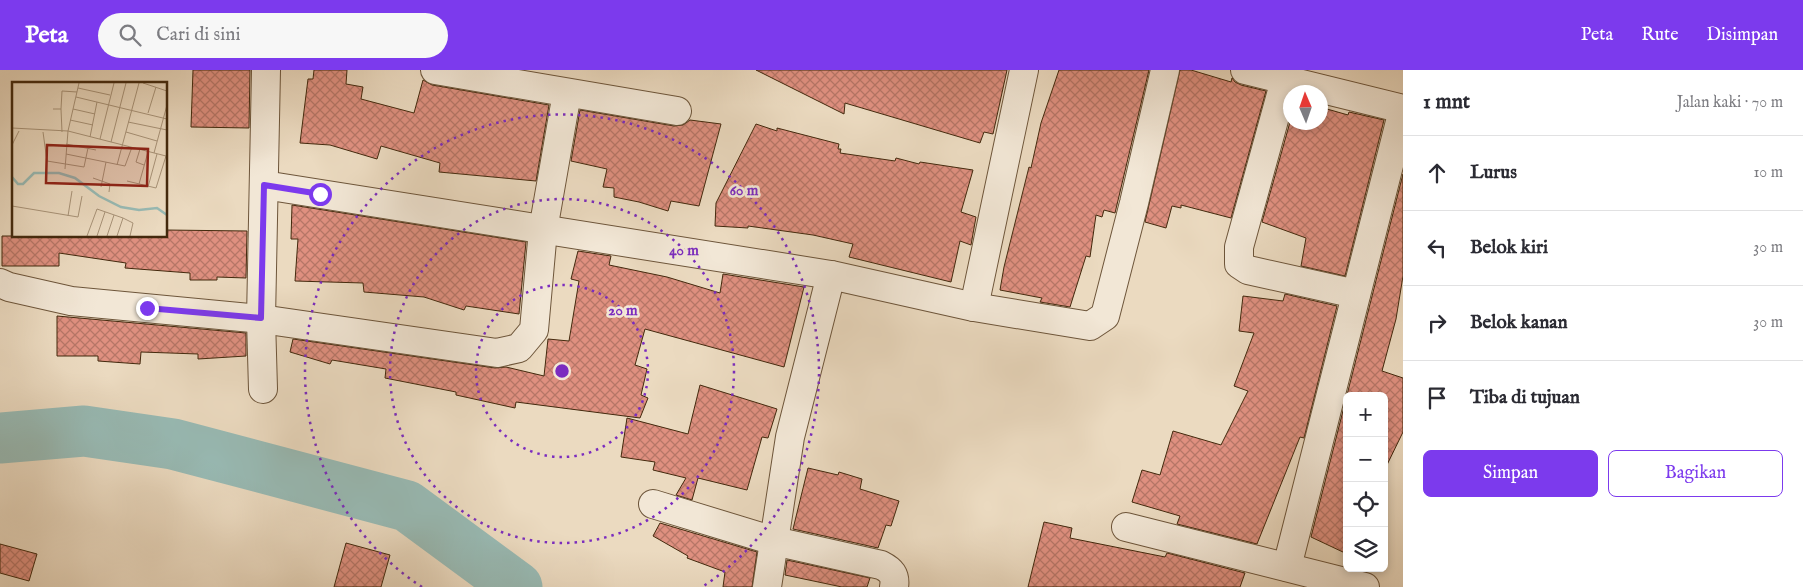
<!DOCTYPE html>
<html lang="id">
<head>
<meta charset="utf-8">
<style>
	:root { --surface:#fff; --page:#f7f7f7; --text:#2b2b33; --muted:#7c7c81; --line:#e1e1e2; --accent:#7c3aed }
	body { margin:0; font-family:"IM FELL English",serif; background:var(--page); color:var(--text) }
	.controls { position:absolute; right:15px; bottom:15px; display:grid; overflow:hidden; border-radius:8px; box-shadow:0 2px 8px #0003 }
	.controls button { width:45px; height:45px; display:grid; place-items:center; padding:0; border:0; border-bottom:1px solid var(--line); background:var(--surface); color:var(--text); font:25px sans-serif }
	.compass { position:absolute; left:1283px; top:15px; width:45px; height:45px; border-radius:50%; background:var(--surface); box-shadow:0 2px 8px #0003; rotate:358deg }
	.stop { position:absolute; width:15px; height:15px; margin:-11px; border:4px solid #7c3aed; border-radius:50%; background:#fff }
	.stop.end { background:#7c3aed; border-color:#fff; box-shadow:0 1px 5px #0008 }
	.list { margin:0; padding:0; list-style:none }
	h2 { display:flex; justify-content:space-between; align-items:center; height:65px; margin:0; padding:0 20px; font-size:21px }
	h2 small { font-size:16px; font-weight:400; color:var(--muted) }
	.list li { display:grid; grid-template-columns:32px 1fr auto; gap:15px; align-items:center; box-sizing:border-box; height:75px; padding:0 20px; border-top:1px solid var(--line) }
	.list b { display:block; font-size:19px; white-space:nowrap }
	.list em { font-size:16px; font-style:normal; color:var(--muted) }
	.actions { display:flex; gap:10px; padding:15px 20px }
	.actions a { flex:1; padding:11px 0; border:1px solid var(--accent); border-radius:8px; text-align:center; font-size:18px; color:var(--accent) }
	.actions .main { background:var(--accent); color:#fff }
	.icon { flex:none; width:28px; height:28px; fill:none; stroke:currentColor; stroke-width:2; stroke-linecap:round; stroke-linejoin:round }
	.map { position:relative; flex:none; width:1403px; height:517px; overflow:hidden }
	header { display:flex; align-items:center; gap:30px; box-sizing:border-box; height:70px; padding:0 25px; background:var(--accent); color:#fff }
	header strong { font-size:24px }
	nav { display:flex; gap:28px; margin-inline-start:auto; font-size:18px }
	.search { width:350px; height:45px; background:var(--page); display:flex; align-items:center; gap:12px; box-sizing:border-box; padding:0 18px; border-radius:28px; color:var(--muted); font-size:19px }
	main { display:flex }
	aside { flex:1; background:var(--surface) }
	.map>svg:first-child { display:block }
</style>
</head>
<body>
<header>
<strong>Peta</strong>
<div class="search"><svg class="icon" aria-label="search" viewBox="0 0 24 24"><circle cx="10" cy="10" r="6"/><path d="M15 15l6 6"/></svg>Cari di sini</div>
<nav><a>Peta</a><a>Rute</a><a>Disimpan</a></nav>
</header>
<main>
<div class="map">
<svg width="1403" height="517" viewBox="0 0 1403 517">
	<defs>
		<pattern id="building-cross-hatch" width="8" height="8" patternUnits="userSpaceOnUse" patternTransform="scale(1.25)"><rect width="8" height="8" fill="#df9080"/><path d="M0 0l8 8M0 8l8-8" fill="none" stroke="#b67667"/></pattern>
	</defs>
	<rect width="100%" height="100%" fill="#ebdac0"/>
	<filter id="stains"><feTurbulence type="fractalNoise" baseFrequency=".004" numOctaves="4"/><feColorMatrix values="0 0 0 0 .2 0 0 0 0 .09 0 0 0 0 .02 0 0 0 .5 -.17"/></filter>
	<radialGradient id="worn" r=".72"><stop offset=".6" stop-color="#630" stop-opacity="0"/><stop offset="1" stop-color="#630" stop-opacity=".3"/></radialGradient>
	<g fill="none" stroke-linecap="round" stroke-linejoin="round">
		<polyline stroke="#98bab4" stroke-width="51" points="0,368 84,361 173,374 407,436 517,517"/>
	</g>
	<g fill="url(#building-cross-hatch)" stroke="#43290d">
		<polygon points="193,0 250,0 249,58 191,57"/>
		<polygon points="314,0 347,0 346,14 363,17 361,29 414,43 423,10 432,15 549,35 536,111 439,102 440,93 381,76 377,89 330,75 300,73 308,9 313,9"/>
		<polygon points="756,0 1007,0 993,64 984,62 980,73 845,33 844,44"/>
		<polygon points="1059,0 1149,0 1115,143 1104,140 1102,147 1096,145 1090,187 1086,186 1070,237 1040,232 1042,228 1000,220 1004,197 1029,97 1031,98 1041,53"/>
		<polygon points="1180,0 1191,0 1231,12 1232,8 1235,12 1241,15 1266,21 1231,148 1181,135 1181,138 1172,136 1166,158 1145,152"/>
		<polygon points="1320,37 1348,45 1349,42 1384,50 1345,206 1301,196 1306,168 1262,152 1290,52 1320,52"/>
		<polygon points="580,40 674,56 683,55 690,50 721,54 699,136 671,131 668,141 639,132 614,127 614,118 603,117 607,99 571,91"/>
		<polygon points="756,54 777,61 777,58 839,74 838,79 841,79 840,83 895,91 896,88 919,94 920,92 973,100 961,142 976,147 971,175 960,171 951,212 849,187 853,174 813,165 748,156 748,158 715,156 716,133"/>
		<polygon points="1403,104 1403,206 1396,249 1382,301 1403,308 1403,362 1384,401 1384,326 1347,326 1345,483 1311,467"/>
		<polygon points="292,135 526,172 519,244 466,236 464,240 424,227 364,222 363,213 295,211 298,169 291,169"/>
		<polygon points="166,160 247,161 246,208 217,207 217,210 190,210 190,203 125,198 126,193 59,183 59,196 2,196 2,166 166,166"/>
		<polygon points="578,181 611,186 609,195 667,207 720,223 723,204 804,217 784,297 645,259 635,295 647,299 641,325 648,328 640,348 516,332 515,338 456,325 456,322 385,308 386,299 332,290 330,294 290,282 293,269 495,298 506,297 544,306 548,269 569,271 579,211 571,209"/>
		<polygon points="1285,224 1337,236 1304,368 1300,367 1257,474 1177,454 1180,446 1132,432 1142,400 1160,405 1173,361 1221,375 1248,321 1234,316 1254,263 1239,261 1243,226 1283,231"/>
		<polygon points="57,246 246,263 246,286 198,289 198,284 141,282 140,294 98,291 98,286 57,286"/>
		<polygon points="700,315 777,339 768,368 762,367 747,420 698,408 692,430 676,425 686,408 653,400 655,392 621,387 627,348 688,364"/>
		<polygon points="808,398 838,405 839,402 862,409 860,419 899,431 891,456 886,455 878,478 793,459"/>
		<polygon points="1044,452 1072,458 1070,468 1165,487 1167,483 1245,503 1240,517 1028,517"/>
		<polygon points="660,453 757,482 752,517 723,517 725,502 687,488 688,486 653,466"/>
		<polygon points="346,473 390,485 381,517 334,517"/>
		<polygon points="0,474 37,484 29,511 0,503"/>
		<polygon points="787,490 870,508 867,517 842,517 785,505"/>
	</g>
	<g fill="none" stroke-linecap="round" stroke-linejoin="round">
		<g stroke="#6d553a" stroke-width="30">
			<g id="minor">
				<polyline points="435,0 677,41"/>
				<polyline points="1245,0 1403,39"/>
				<polyline points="1285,10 1239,177 1239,194 1248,200 1356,224"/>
				<polyline points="264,115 831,205 974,237 1090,256 1105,246 1134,133 1165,0"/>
				<polyline points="0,213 9,217 71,231 261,249 497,283 519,278 534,260 543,160 567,23"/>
				<polyline points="974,237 1024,0"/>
				<polyline points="263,319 261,249 266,0"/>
				<path d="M653,434L774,471L881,495C891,500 896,505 894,517"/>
				<polyline points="1126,457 1365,517"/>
				<polyline points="1287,497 1403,40"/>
				<polyline points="767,517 790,367 831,205"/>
			</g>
		</g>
		<use href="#minor" stroke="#f2e7d6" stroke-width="28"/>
	</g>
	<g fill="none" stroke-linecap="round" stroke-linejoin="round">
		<polyline stroke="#7c3aed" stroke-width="6" points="147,238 261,248 264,115 320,124"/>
	</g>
	<g fill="none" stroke="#7b2cbf" stroke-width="2.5" stroke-dasharray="2.5 5">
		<circle cx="562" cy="301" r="86"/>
		<circle cx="562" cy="301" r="172"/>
		<path d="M422 517A257 257 0 1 1 702 517"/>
	</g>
	<g transform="translate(12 12)">
		<rect width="155" height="155" fill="#ebdac0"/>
		<path fill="none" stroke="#98bab4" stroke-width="2.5" d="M0,95L6,102H11L22,91H47L63,96L87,114L109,125L127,128L145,126L155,133"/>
		<path fill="none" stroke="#a89378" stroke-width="1" d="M131,1L155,9M66,6L98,13M64,15L155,37M41,27H49L50,9L65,10M49,27L50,50M61,27L83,32M136,31L144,5M58,38L81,43M116,40L155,48M0,46L56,49L154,74L144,106L115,99M31,50L35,79L72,85L76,66M114,50L145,59M78,55L85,20M88,57L102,1M99,60L114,1M54,62L84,68M0,63L7,49M128,67L124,80L132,83M142,71L155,23M54,72L113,84L120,65M105,83L127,1M53,87L56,49L67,1M81,96L98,102L97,110M127,102L136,70M89,105L94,80M136,105L145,72M0,124L66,135L70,114M56,134L60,109M111,136L121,141L118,154M75,154L85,127L111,136L105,154M85,154L93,130M95,154L102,133"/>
		<path fill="#8f2418" fill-opacity="0.15" stroke="#8f2418" stroke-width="2.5" d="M35,63L136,67L135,104L34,101Z"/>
		<rect width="155" height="155" fill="none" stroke="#43290d" stroke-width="2.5"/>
	</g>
	<circle cx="562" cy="301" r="8" fill="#7b2cbf" stroke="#f2e7d6" stroke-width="2.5"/>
	<g font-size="15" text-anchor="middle" font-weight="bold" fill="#7b2cbf" stroke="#f2e7d6" stroke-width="5" stroke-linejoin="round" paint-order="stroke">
		<text x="744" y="125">60 m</text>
		<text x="684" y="185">40 m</text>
		<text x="623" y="245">20 m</text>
	</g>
	<rect width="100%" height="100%" filter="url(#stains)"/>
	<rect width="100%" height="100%" fill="url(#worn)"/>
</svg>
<div class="controls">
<button>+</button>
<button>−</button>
<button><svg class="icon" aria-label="locate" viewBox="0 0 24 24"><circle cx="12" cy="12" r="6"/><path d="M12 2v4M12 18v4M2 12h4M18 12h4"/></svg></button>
<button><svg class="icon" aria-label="layers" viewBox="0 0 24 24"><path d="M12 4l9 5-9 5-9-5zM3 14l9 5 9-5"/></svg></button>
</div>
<svg class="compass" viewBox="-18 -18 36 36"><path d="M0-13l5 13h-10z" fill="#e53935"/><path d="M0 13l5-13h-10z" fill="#7c7c81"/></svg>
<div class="stop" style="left:320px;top:124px"></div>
<div class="stop end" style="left:147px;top:238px"></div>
</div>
<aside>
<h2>1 mnt<small>Jalan kaki · 70 m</small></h2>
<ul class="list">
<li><svg class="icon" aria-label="ahead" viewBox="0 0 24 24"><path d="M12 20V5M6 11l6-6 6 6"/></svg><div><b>Lurus</b></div><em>10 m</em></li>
<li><svg class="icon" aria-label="left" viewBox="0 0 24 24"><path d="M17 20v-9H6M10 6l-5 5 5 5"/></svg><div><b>Belok kiri</b></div><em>30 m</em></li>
<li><svg class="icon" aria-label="right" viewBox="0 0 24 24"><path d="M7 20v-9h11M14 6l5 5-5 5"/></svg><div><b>Belok kanan</b></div><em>30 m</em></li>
<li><svg class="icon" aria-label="arrive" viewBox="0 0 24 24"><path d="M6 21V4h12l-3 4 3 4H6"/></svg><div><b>Tiba di tujuan</b></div></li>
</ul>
<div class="actions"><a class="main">Simpan</a><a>Bagikan</a></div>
</aside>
</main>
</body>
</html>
